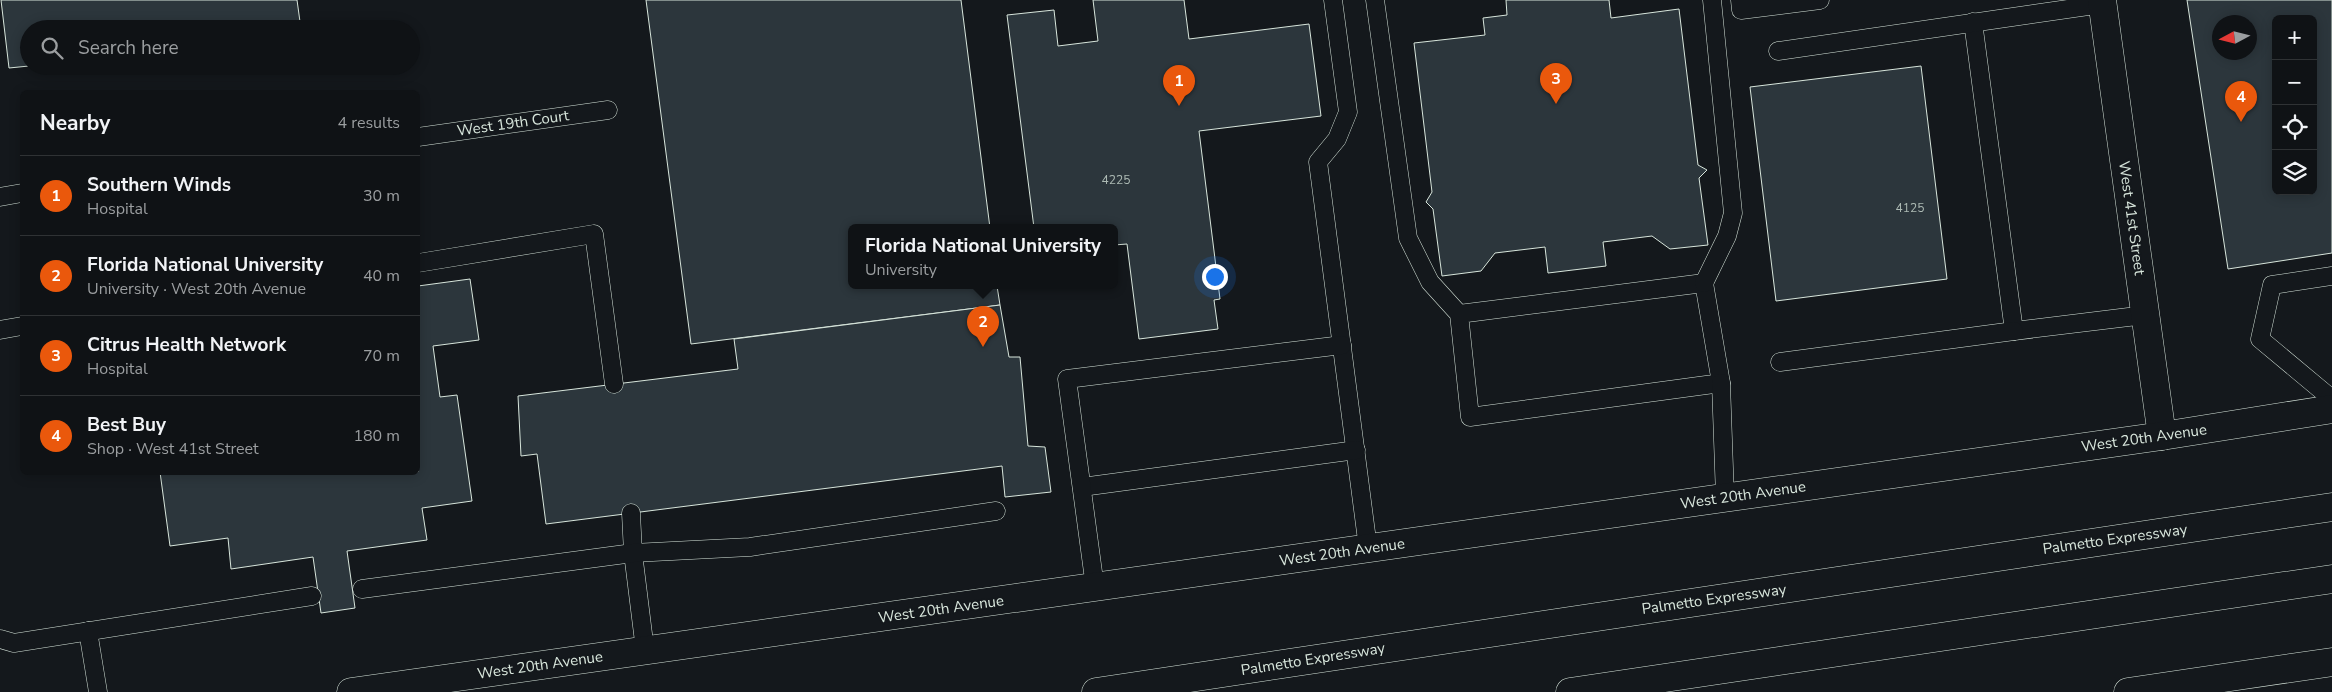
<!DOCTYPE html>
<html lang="en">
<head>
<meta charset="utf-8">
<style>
	:root { --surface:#0f1215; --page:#181b1e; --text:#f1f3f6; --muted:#9b9ea0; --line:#2f3234; --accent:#ea580c }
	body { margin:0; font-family:"Nunito Sans",sans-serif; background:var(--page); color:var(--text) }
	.controls { position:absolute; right:15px; top:15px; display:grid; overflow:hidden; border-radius:8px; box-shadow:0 2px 12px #0003 }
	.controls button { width:45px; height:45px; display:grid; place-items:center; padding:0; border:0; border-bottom:1px solid var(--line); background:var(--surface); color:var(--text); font:25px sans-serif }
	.compass { position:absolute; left:2212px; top:15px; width:45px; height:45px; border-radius:50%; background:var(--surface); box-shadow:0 2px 12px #0003; rotate:263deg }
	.you { position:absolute; left:1214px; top:276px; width:18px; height:18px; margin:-12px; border:4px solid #fff; border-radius:50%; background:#1a73e8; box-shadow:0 0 0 8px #1a73e833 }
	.badge { display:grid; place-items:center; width:32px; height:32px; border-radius:50%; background:var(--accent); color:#fff; font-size:16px; font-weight:700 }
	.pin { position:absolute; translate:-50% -41px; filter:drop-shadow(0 1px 2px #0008) }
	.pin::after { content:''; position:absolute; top:26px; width:18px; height:15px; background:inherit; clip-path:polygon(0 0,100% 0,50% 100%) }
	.popup { position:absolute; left:848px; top:224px; width:270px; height:65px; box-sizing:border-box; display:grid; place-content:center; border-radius:8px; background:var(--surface); filter:drop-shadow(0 1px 4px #0005); font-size:16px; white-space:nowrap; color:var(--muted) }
	.popup b { font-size:19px; color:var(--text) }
	.popup::after { content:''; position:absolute; left:50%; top:100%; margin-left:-10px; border:10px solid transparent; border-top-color:var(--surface) }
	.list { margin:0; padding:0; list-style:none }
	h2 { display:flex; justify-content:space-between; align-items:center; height:65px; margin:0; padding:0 20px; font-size:21px }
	h2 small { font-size:16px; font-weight:400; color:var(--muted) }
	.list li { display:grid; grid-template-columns:32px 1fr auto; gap:15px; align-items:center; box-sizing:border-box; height:80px; padding:0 20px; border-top:1px solid var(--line) }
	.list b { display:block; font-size:19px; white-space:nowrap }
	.list p { margin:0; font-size:16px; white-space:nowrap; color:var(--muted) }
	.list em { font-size:16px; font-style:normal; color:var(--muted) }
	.icon { flex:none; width:28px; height:28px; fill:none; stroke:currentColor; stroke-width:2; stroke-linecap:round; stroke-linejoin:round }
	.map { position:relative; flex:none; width:2332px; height:692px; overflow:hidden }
	.search { position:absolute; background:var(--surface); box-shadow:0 2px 12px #0003; left:20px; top:20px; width:400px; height:55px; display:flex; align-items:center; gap:12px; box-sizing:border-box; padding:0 18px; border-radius:28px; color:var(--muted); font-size:19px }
	.panel { position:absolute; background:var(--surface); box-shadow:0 2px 12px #0003; left:20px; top:90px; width:400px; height:385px; border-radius:8px }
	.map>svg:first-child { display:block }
</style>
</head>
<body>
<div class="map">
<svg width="2332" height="692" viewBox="0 0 2332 692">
	<rect width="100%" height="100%" fill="#14181c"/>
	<g fill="#2c363c" stroke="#d8e6dc" fill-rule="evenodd">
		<polygon points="1,0 297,0 301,29 29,29 29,66 9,68"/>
		<polygon points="646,0 961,0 990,228 852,228 852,286 997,286 1000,305 691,344"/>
		<polygon points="1093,0 1184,0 1189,39 1309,24 1321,116 1199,131 1220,299 1214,300 1218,329 1139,339 1127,244 1114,245 1114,228 1034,228 1007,15 1054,10 1058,46 1098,41"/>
		<polygon points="1506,0 1609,0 1611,18 1679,9 1698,165 1707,170 1699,178 1708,245 1670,249 1652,236 1603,242 1606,266 1548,273 1545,247 1495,253 1481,271 1442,276 1433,209 1426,202 1432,192 1414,43 1485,35 1483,18 1507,15"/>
		<path d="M2187,0H2332V253L2228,269ZM2276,19H2313V191H2276ZM2220,22H2250V52H2220Z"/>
		<polygon points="1921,66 1947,279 1776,301 1750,87"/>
		<polygon points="470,279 479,340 433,346 440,397 457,395 472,501 422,508 427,540 347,551 355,608 321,613 313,557 231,569 228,538 170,546 160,472 418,472 418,286"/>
		<polygon points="1000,305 1009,357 1020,357 1028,446 1045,447 1051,492 1005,497 1002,466 546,524 537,454 521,456 518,396 738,369 734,339"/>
	</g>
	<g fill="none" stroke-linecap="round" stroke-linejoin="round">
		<g stroke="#d8e6dc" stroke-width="19">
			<g id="lane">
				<polyline points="1333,0 1348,112 1337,139 1318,162 1368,548"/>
				<polyline points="1375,0 1408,238 1430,282 1459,314 1470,417 1721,383 1704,283 1459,314"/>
				<polyline points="1740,0 1741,10 1820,0"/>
				<polyline points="1973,22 2014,331 2145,315"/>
				<polyline points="1778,51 2102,4"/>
				<polyline points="418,137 608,110"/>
				<polyline points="0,197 22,193"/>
				<polyline points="418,263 594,234 614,384"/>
				<polyline points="2332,276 2272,285 2260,339 2332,399"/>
				<polyline points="1704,283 1727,236 1733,213 1712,0"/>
				<polyline points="0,330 22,326"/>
				<polyline points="1780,362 2014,331"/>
				<polyline points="1721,383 1725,497"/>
				<polyline points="1082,487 1356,450"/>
				<polyline points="631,513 633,553 645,650"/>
				<polyline points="1095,587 1067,379 1342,345"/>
				<polyline points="362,589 633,553 750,547 996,511"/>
				<polyline points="88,631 98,692"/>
				<polyline points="0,639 14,643 312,596"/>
			</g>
		</g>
		<g stroke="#d8e6dc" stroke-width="29">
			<g id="secondary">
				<polyline points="2102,0 2162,436"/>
				<polyline points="351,692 2162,436 2332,409"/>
			</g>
		</g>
		<g stroke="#d8e6dc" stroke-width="29">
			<g id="highway">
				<polyline points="1096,692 2332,507"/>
				<polyline points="1570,692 2332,579"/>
				<polyline points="2128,692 2332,662"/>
			</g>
		</g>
		<use href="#lane" stroke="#14181c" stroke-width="18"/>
		<use href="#secondary" stroke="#14181c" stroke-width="28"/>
		<use href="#highway" stroke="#14181c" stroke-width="28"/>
	</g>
	<g text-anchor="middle" stroke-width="4" stroke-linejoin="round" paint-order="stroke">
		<g font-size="12" fill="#adbab4">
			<text x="1116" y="184">4225</text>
			<text x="1910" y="212">4125</text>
		</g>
		<g font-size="15" fill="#d8e6dc" stroke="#14181c">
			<text transform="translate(513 123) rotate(-8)" y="5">West 19th Court</text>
			<text transform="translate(2132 218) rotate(82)" y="5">West 41st Street</text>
			<text transform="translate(2144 438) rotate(-8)" y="5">West 20th Avenue</text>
			<text transform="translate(1743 495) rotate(-8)" y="5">West 20th Avenue</text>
			<text transform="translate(2115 539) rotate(-8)" y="5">Palmetto Expressway</text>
			<text transform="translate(1342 552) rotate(-8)" y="5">West 20th Avenue</text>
			<text transform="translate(1714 599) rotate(-8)" y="5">Palmetto Expressway</text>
			<text transform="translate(941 609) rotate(-8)" y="5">West 20th Avenue</text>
			<text transform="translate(1313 659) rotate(-9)" y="5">Palmetto Expressway</text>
			<text transform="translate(540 665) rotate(-8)" y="5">West 20th Avenue</text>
		</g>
	</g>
</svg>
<div class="controls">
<button>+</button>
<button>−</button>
<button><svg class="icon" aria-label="locate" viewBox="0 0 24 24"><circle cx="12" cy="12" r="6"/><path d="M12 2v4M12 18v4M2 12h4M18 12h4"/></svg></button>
<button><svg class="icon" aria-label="layers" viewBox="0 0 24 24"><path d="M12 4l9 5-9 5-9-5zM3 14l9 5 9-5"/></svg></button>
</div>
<svg class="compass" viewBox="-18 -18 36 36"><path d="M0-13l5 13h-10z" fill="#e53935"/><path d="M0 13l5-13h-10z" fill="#9b9ea0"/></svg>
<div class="you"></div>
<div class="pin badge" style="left:1179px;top:106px">1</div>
<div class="pin badge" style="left:983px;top:347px">2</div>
<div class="popup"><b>Florida National University</b>University</div>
<div class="pin badge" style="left:1556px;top:104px">3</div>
<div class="pin badge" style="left:2241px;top:122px">4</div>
<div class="search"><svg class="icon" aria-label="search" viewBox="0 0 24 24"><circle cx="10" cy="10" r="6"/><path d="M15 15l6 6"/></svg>Search here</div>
<section class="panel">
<h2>Nearby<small>4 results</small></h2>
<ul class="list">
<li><span class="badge">1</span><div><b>Southern Winds</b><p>Hospital</p></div><em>30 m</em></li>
<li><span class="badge">2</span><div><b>Florida National University</b><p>University · West 20th Avenue</p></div><em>40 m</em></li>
<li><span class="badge">3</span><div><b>Citrus Health Network</b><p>Hospital</p></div><em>70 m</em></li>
<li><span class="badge">4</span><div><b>Best Buy</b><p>Shop · West 41st Street</p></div><em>180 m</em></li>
</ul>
</section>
</div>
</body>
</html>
